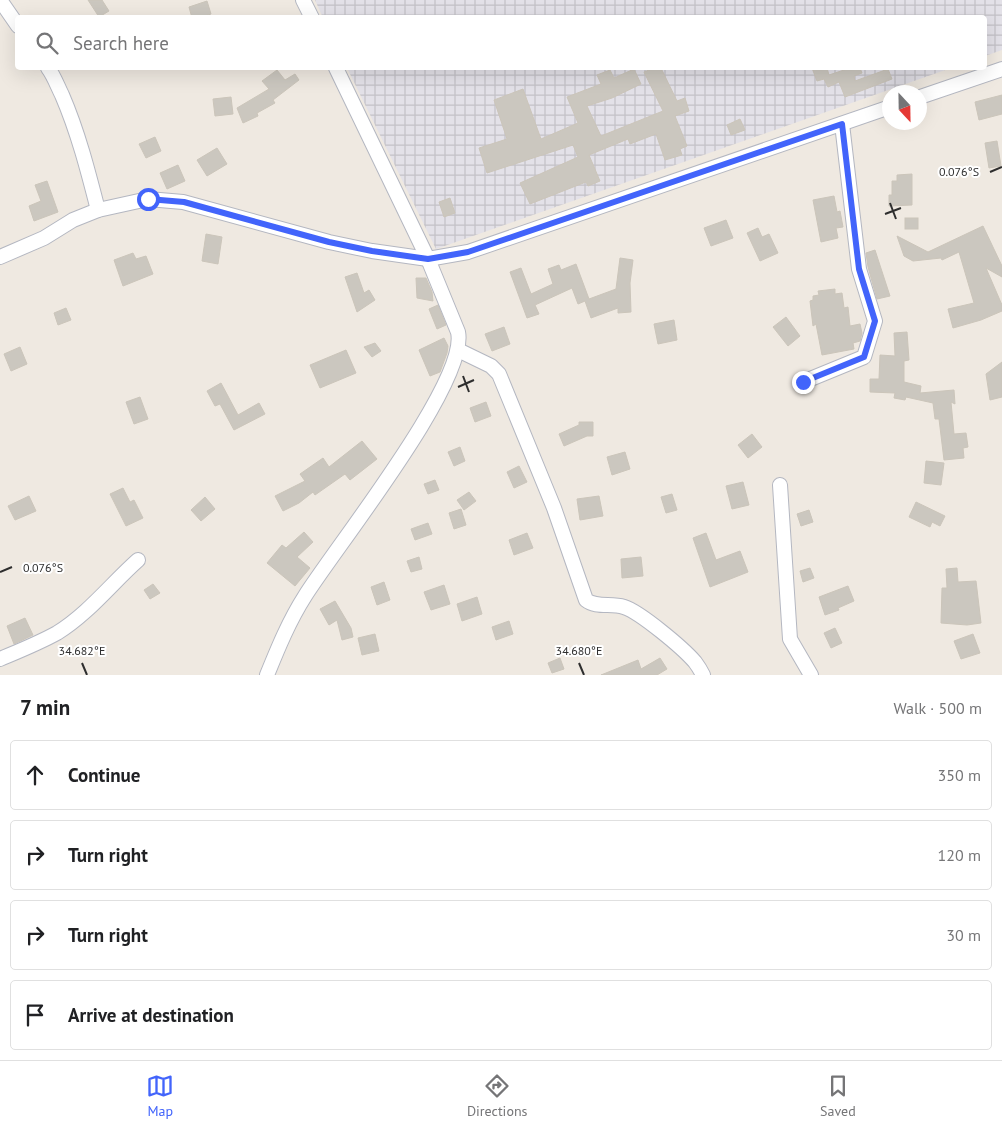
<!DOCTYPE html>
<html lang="en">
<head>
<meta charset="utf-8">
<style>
	:root { --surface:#fff; --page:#f2f2f2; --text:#202124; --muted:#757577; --line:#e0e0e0; --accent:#4264fb }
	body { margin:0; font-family:"PT Sans",sans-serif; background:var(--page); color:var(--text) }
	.compass { position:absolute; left:882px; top:85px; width:45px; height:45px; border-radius:50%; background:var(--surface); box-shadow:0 5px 20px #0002; rotate:158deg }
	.stop { position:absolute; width:15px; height:15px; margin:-11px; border:4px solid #4264fb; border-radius:50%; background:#fff }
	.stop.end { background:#4264fb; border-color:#fff; box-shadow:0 1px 5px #0008 }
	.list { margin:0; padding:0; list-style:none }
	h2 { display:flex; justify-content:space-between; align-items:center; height:65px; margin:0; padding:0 20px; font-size:21px }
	h2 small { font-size:16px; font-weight:400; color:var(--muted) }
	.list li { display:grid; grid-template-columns:32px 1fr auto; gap:15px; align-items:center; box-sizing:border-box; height:70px; margin:0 10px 10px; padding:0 10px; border:1px solid var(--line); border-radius:5px }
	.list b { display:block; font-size:19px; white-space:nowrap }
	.list em { font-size:16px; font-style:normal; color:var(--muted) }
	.icon { flex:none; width:28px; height:28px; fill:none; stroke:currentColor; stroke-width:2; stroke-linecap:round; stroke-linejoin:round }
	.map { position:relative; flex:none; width:1002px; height:675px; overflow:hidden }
	.search { position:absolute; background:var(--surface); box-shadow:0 5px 20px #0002; left:15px; right:15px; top:15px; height:55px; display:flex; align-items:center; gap:12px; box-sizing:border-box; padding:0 18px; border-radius:5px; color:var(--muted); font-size:19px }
	.sheet { height:385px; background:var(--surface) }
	nav { display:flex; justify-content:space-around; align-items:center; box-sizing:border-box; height:70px; border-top:1px solid var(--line); background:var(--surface); font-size:14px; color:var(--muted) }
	nav a { display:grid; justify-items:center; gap:2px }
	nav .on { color:var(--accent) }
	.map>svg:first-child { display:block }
</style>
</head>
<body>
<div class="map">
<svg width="1002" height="675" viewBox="0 0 1002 675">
	<defs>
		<pattern id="industrial-grid" width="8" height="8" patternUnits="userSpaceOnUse" patternTransform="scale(1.25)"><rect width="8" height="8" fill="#e3e1e8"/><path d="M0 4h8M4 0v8" fill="none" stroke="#c3c1c7"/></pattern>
	</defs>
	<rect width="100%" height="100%" fill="#efe9e1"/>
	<g fill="url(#industrial-grid)">
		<polygon points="315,0 1002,0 1002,50 985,56 984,18 323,18"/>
		<polygon points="347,68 951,68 436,249"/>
	</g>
	<g fill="#cbc7bf" stroke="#cbc5ba">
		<polygon points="88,0 102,0 109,11 99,17"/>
		<polygon points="207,1 211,14 200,18 192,18 189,7"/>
		<polygon points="654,68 661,68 677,101 685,98 689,111 675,116 687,146 680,149 682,155 665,160 656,134 630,144 628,139 589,155 600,181 588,186 586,182 530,204 520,183 578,157 573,145 487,173 479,148 507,139 494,100 523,89 541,139 578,123 567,97 601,84 597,75 610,70 614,78 634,69 641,84 612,98 587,106 601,136 663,111 644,72"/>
		<polygon points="812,68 827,68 829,75 850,68 860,68 862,73 854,76 855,81 888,69 892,79 845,97 839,82 828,87 824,79 817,81"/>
		<polygon points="277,70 285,80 295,74 299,80 273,100 275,103 257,113 258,116 243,123 237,108 269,89 262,81"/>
		<polygon points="1002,95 1002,114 979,120 975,102"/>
		<polygon points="231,97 233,114 215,116 213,99"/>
		<polygon points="740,119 745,130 731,135 727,125"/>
		<polygon points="155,137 161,151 146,158 139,144"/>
		<polygon points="997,141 1001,166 989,168 985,143"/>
		<polygon points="217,148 227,164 207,176 197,160"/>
		<polygon points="178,165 185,181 167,189 160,173"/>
		<polygon points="912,174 912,205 889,206 889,195 892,195 892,181 897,181 897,175"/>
		<polygon points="47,181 58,212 34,221 29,206 41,201 35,185"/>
		<polygon points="834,196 837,212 840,211 843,227 836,228 838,238 821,242 813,200"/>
		<polygon points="450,198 455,213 444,217 439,202"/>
		<rect x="905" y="218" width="13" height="11"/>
		<polygon points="726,220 733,238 711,246 704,228"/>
		<polygon points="983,226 1002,266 1002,277 986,268 1002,305 1002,311 981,320 953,328 948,309 974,303 959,252 942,260 941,258 913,261 904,256 897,236 928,252"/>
		<polygon points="758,228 762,237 769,234 778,253 760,261 747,233"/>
		<polygon points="206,234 222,237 218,264 202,261"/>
		<polygon points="875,250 890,296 877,299 868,267 866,253"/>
		<polygon points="133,253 136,259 146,256 153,274 123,286 114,260"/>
		<polygon points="620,258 633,260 630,283 631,312 618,313 618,308 591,318 585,301 578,304 572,288 535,305 539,314 527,318 510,272 521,268 531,294 553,284 548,269 559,265 561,270 576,264 589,299 616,289"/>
		<polygon points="357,273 364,293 369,290 375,300 357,312 345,277"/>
		<polygon points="416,278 426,278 432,292 433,301 417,298"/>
		<polygon points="835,289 835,294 842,293 844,308 848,307 850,326 860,324 862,333 860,341 853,343 854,349 822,355 816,324 813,326 810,301 813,300 813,296 819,295 818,291"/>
		<polygon points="438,305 446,325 437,329 429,309"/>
		<polygon points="66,308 71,320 58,325 54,313"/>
		<polygon points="786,317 800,336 788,346 773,327"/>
		<polygon points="674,320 677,340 658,344 654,324"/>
		<polygon points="504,327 510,344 492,351 485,334"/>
		<polygon points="907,332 909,360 904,361 904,382 921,386 920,393 954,390 955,404 951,402 954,434 966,433 968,447 963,448 964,458 944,460 939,419 935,419 933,403 906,397 905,400 894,398 895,393 870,392 870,379 879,379 880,355 895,356 894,333"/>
		<polygon points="444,338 448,346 447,353 440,372 430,376 419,350"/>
		<polygon points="375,343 381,351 372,357 364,347"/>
		<polygon points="20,347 27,364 11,371 4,354"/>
		<polygon points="346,350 356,373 320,388 310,365"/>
		<polygon points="1002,362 1002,397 990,400 986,374"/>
		<polygon points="221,383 238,415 259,403 265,414 234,430 220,404 215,406 207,391"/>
		<polygon points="140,397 148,419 134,424 126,402"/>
		<polygon points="486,402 491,416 475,422 470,408"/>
		<polygon points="579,422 593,422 593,436 587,436 564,446 559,434 579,425"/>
		<polygon points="752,434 762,447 748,458 738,445"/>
		<polygon points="362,441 377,459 350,480 345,474 315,495 313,492 299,503 283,511 275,496 305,481 300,474 323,458 329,467"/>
		<polygon points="460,447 465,461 454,466 448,452"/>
		<polygon points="625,452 630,469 612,475 607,457"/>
		<polygon points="926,461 944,463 941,485 924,483"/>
		<polygon points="519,466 527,482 514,488 507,472"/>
		<polygon points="435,480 439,490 428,494 424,484"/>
		<polygon points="743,482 749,505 732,509 726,486"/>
		<polygon points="123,488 130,502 134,500 143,518 126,526 110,494"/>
		<polygon points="469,492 476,501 464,510 457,500"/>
		<polygon points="672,494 677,510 666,513 661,497"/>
		<polygon points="29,496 36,511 15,520 8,506"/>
		<polygon points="599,496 603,516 580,520 577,499"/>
		<polygon points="205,497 215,509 201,521 191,510"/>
		<polygon points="916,502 945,516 940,526 932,522 930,527 909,517"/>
		<polygon points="461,509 466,525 454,529 449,513"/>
		<polygon points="809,510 813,522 801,526 797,514"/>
		<polygon points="428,523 432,534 415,540 411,529"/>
		<polygon points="304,532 313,542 297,557 310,568 295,586 267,563 282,545 286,548"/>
		<polygon points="527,533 533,548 514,555 509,540"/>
		<polygon points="706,533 716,560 740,551 748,572 710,587 693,538"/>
		<polygon points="419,557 422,569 411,572 407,561"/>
		<polygon points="641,557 643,576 622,578 621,559"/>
		<polygon points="810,568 814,578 803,582 800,571"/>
		<polygon points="957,568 958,582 976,581 981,623 967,625 941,623 942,588 947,588 946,569"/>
		<polygon points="384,582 390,600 377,605 371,587"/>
		<polygon points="153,584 160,593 150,599 144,590"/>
		<polygon points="444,585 450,604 431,610 424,592"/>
		<polygon points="848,586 854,601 838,608 839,610 825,615 819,597"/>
		<polygon points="477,597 482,614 462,621 457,604"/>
		<polygon points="335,601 351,628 353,637 342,640 337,620 329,625 320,609"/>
		<polygon points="25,618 33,635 14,644 7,626"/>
		<polygon points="509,621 513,634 496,640 492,627"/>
		<polygon points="835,628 842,643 831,648 824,633"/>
		<polygon points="375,634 379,651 362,655 358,638"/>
		<polygon points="973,634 980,653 961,659 954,641"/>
		<polygon points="560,658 564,669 552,673 548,663"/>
		<polygon points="660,658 667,669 657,675 601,675 638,660 641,669"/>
	</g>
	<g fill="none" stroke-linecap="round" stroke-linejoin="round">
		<g stroke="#b4b7c1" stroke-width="16">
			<g id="minor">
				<polyline points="0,0 18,26"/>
				<polyline points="303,0 312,18"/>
				<path d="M48,68C54,76 57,85 62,95C78,132 88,171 98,210"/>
				<polyline points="920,97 1002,69"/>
				<polyline points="0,257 44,238 73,220 98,210 148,199 183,202 329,242 372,251 428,259 468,252 890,107"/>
				<path d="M458,350L491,366L499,374L554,508L586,600C596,608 611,603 624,607C640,612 683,648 695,662C698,666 701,671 703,675"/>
				<polyline points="803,382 864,357 875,321 859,269 842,124"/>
				<polyline points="780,485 790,639 811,675"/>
				<path d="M0,659C19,651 39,643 57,633C88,614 112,583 138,560"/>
				<path d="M267,675C278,648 289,621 305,596C335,548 469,381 458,332L428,259L336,68"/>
			</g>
		</g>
		<use href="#minor" stroke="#fff" stroke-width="14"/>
	</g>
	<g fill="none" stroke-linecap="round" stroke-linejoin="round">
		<polyline stroke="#4264fb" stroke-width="6" points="148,199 184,202 329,242 372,251 428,259 468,252 842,124 859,269 875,321 864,357 803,382"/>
	</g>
	<path fill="none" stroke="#2e2e2e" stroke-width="2" d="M990,172L1002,167M890,203L896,219M885,214L901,208M463,376L469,392M458,387L474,380M0,572L12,567M82,663L87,675M579,663L584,675"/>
	<g font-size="12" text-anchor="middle" fill="#2e2e2e" stroke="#fff" stroke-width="4" stroke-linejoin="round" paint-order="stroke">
		<text x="959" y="176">0.076°S</text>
		<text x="43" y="572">0.076°S</text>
		<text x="82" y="655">34.682°E</text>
		<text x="579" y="655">34.680°E</text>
	</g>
</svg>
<svg class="compass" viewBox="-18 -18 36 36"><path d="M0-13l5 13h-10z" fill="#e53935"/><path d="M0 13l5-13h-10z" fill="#757577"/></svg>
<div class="stop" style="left:148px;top:199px"></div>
<div class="stop end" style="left:803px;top:382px"></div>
<div class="search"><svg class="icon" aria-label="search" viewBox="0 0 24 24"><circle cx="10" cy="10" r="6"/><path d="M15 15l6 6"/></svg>Search here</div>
</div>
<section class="sheet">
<h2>7 min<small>Walk · 500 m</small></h2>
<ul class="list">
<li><svg class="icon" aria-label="ahead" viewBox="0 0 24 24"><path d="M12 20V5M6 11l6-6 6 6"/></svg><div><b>Continue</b></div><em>350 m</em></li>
<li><svg class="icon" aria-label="right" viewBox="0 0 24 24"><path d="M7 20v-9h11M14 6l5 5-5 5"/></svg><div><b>Turn right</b></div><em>120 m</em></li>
<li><svg class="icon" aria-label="right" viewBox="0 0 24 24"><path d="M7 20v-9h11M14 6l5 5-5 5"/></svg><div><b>Turn right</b></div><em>30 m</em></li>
<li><svg class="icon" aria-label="arrive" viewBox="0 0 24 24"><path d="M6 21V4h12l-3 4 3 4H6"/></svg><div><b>Arrive at destination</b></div></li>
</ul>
</section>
<nav>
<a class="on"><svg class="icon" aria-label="map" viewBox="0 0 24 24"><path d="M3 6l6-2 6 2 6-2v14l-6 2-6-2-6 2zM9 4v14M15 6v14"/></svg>Map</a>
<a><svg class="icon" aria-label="directions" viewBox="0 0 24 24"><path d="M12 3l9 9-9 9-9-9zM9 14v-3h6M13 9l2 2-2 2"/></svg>Directions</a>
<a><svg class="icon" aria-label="saved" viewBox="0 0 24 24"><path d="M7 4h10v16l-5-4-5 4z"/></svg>Saved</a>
</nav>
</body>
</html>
